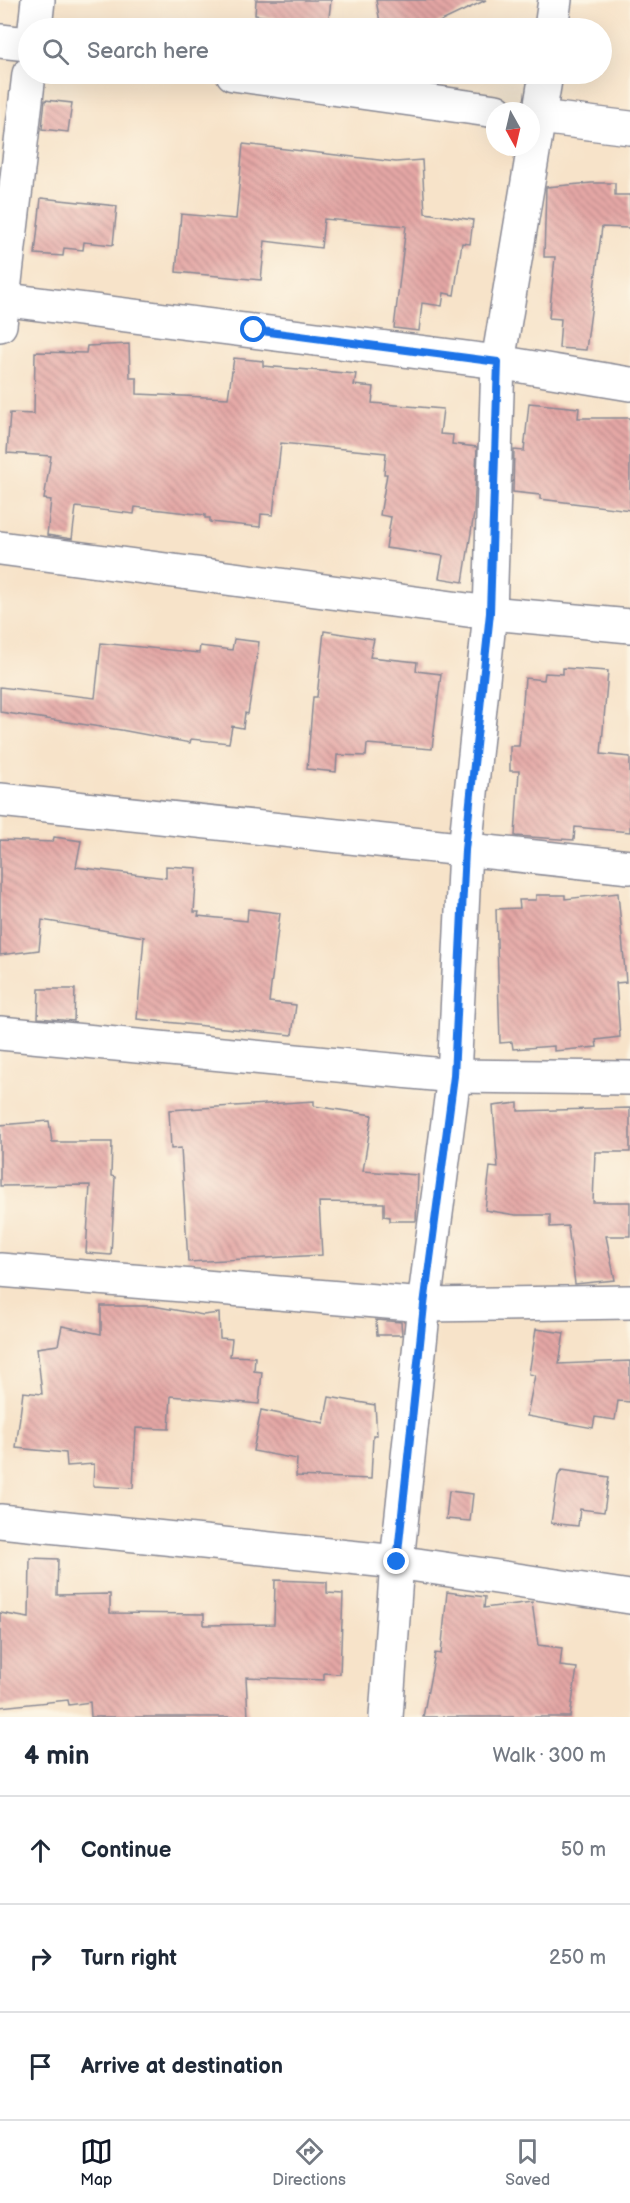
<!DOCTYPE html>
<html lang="en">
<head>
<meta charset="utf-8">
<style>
	:root { --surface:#fff; --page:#f2f2f3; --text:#1f2937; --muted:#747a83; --line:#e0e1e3; --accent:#111827 }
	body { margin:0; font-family:"Balsamiq Sans",sans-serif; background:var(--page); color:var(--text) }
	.compass { position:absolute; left:486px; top:102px; width:54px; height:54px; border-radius:50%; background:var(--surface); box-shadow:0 6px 24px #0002; rotate:172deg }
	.stop { position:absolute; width:18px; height:18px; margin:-14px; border:4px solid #1a73e8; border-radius:50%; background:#fff }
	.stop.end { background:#1a73e8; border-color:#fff; box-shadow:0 2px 6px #0008 }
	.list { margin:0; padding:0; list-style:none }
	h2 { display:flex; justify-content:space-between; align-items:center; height:78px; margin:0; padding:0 24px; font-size:26px }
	h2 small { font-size:20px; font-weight:400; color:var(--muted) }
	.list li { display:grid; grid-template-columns:39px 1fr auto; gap:18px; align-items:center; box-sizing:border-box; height:108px; padding:0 24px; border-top:2px solid var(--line) }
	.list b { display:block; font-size:22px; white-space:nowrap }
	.list em { font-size:20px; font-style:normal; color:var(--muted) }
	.icon { flex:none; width:33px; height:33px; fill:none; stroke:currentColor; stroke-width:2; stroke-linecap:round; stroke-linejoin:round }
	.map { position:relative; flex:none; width:630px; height:1717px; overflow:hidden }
	.search { position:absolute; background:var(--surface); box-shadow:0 6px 24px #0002; left:18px; right:18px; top:18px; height:66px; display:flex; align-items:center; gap:15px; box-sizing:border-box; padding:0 21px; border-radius:33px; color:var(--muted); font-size:22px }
	.sheet { height:402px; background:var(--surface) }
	nav { display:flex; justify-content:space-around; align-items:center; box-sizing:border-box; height:84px; border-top:2px solid var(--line); background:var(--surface); font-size:16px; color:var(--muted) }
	nav a { display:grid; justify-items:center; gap:3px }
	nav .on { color:var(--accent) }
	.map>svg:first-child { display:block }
</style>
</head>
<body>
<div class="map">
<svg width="630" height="1717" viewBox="0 0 630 1717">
	<defs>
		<pattern id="building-back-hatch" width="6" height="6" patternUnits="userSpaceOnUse" patternTransform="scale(1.5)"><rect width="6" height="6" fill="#e5a7a5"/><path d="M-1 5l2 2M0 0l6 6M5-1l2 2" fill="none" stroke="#b9888a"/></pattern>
	</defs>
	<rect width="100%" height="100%" fill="#fcf5e5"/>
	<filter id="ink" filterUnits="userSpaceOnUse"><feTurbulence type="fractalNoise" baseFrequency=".0167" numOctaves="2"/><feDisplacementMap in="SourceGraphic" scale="12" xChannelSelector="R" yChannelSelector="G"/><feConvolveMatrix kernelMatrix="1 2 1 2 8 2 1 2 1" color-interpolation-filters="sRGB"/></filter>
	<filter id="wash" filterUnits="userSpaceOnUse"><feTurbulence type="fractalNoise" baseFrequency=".008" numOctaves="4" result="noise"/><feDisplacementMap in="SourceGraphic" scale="24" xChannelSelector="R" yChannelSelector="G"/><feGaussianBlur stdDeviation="1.35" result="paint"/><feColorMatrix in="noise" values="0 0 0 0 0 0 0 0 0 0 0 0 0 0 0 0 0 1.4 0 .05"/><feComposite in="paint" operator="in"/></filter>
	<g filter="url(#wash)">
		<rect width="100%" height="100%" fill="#f7e3c9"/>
		<g id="blocks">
			<g fill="url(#building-back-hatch)">
				<polygon points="256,0 331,0 328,26 255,15"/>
				<polygon points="376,0 486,0 427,28 381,28"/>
				<polygon points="45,100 72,103 68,132 42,129"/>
				<polygon points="243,144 396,162 422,160 425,213 473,220 470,244 462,243 454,295 444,293 442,306 422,303 419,331 394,328 406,226 324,219 321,248 265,241 261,280 176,272 181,214 236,219"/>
				<polygon points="592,183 615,183 615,195 630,195 630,228 602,227 586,350 559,348 561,319 549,318 555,257 544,257 546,187"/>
				<polygon points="41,198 117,206 113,245 84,242 83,250 64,248 63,256 35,254"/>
				<polygon points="129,344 130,378 137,378 137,394 228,398 234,358 263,361 263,366 356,374 354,385 374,387 372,403 443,409 440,434 453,435 452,444 477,447 474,514 463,582 439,578 443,556 386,548 391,517 380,515 387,474 384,474 386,453 281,443 273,515 261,514 260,527 210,522 210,518 205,518 205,515 135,507 134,514 76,507 72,539 47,535 51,500 44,499 51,456 7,453 10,413 34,414 35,352 86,353 87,346"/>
				<polygon points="529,403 579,408 578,418 630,418 630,510 540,499 540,495 513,492 514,450 524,451"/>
				<polygon points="324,631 374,639 370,657 417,662 416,671 441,674 432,749 367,744 366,756 337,755 336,772 307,769 313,697 317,697"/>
				<polygon points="234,639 259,642 248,714 245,713 243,728 232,726 229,743 191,739 190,743 121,730 0,712 0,687 95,698 101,643 199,653 200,646 232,650"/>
				<polygon points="563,668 608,671 601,754 630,757 630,832 575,827 574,840 515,836 519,771 510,771 510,746 519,746 525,678 544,680 545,673 563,674"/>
				<polygon points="54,837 81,841 76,867 166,878 166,866 197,868 194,912 199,912 198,916 247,921 248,909 280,913 269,1002 296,1005 292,1035 137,1019 144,937 42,920 39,950 0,955 0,840 53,842"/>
				<polygon points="618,893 626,982 616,983 620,1037 596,1040 597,1047 554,1051 554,1046 513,1049 512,1042 500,1043 496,909 520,908 519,900 536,900 536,895 565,895 565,899"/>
				<polygon points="39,989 75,989 74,1021 38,1018"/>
				<polygon points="314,1101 314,1106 372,1115 363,1171 418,1175 416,1221 390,1221 390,1217 384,1216 384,1203 319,1202 322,1255 188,1262 181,1148 171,1149 169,1110"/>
				<polygon points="518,1103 518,1111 630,1108 630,1152 595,1152 593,1202 630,1202 630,1236 606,1236 615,1280 575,1284 568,1226 550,1227 550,1215 516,1215 485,1210 490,1167 498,1168 493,1106"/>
				<polygon points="49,1121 52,1142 112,1142 111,1176 115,1177 111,1255 86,1253 90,1185 0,1186 0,1125"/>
				<polygon points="101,1306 153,1306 203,1315 219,1313 220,1338 232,1339 230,1356 255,1357 254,1371 262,1372 259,1404 171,1396 169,1429 136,1428 133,1488 93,1486 94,1464 67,1466 66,1453 16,1448 23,1392 42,1394 37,1348 58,1345 62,1326 101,1334"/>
				<polygon points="376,1320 401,1322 402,1335 377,1335"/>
				<polygon points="536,1329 564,1333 559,1364 630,1361 630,1402 618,1401 615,1420 595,1417 593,1428 527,1416 535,1375 529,1374"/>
				<polygon points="329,1397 375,1405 377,1435 373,1435 371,1479 296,1476 297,1459 253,1451 261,1410 324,1423"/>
				<polygon points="562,1470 609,1477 604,1512 580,1509 578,1526 551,1523 558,1476"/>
				<polygon points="449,1491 473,1494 470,1521 446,1519"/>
				<polygon points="30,1558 58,1559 57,1595 110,1594 110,1613 204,1614 204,1625 274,1624 275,1580 327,1582 327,1593 343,1594 340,1674 324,1673 324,1680 246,1677 248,1717 91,1717 90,1702 69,1705 68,1700 0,1707 0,1613 29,1618"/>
				<polygon points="447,1592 485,1597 484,1608 532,1602 538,1645 562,1648 560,1666 577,1668 570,1717 423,1717 435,1653 441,1654"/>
			</g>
		</g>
	</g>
	<g filter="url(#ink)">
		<use href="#blocks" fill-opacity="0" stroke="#898994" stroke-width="1.5"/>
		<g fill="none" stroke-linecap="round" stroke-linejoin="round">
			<g stroke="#898994" stroke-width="36">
				<g id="minor">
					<polyline points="35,28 38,0"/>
					<polyline points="551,28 555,0"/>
					<polyline points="0,41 28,44"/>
					<polyline points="233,74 496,111"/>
					<polyline points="531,116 630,128"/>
					<polyline points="0,299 498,362 630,384"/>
					<polyline points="0,325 29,74"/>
					<polyline points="0,548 490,613 630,626"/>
					<polyline points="0,800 630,867"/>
					<polyline points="0,1033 454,1076 630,1078"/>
					<polyline points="0,1270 424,1305 630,1302"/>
					<polyline points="0,1521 397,1562 630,1597"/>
					<polyline points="386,1717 397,1562 424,1305 454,1076 465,850 490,613 498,362 546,74"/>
				</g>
			</g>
			<use href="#minor" stroke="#fff" stroke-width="33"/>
		</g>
	</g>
	<g fill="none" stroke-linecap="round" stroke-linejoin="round" filter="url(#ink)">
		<polyline stroke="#1a73e8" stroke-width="8" points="254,330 498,362 490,613 465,850 454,1076 424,1305 397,1562"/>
	</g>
</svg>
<svg class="compass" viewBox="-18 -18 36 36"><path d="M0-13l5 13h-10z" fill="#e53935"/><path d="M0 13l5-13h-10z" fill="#747a83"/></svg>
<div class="stop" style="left:254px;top:330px"></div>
<div class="stop end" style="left:397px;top:1562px"></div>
<div class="search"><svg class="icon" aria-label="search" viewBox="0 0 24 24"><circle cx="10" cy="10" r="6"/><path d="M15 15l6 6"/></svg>Search here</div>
</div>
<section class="sheet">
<h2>4 min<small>Walk · 300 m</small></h2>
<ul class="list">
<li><svg class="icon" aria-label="ahead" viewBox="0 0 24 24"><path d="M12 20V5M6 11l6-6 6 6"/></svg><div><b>Continue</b></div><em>50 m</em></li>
<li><svg class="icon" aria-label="right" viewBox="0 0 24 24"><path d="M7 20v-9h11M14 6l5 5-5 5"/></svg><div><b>Turn right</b></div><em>250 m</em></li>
<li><svg class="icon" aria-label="arrive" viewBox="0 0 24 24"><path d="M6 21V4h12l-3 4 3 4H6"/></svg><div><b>Arrive at destination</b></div></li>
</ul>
</section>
<nav>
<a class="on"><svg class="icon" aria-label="map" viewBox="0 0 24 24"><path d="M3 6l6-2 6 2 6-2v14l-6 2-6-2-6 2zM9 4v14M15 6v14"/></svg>Map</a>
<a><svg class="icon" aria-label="directions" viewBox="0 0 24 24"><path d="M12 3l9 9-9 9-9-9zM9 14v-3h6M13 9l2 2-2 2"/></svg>Directions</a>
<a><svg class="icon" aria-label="saved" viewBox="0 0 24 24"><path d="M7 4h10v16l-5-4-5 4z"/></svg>Saved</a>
</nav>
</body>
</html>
